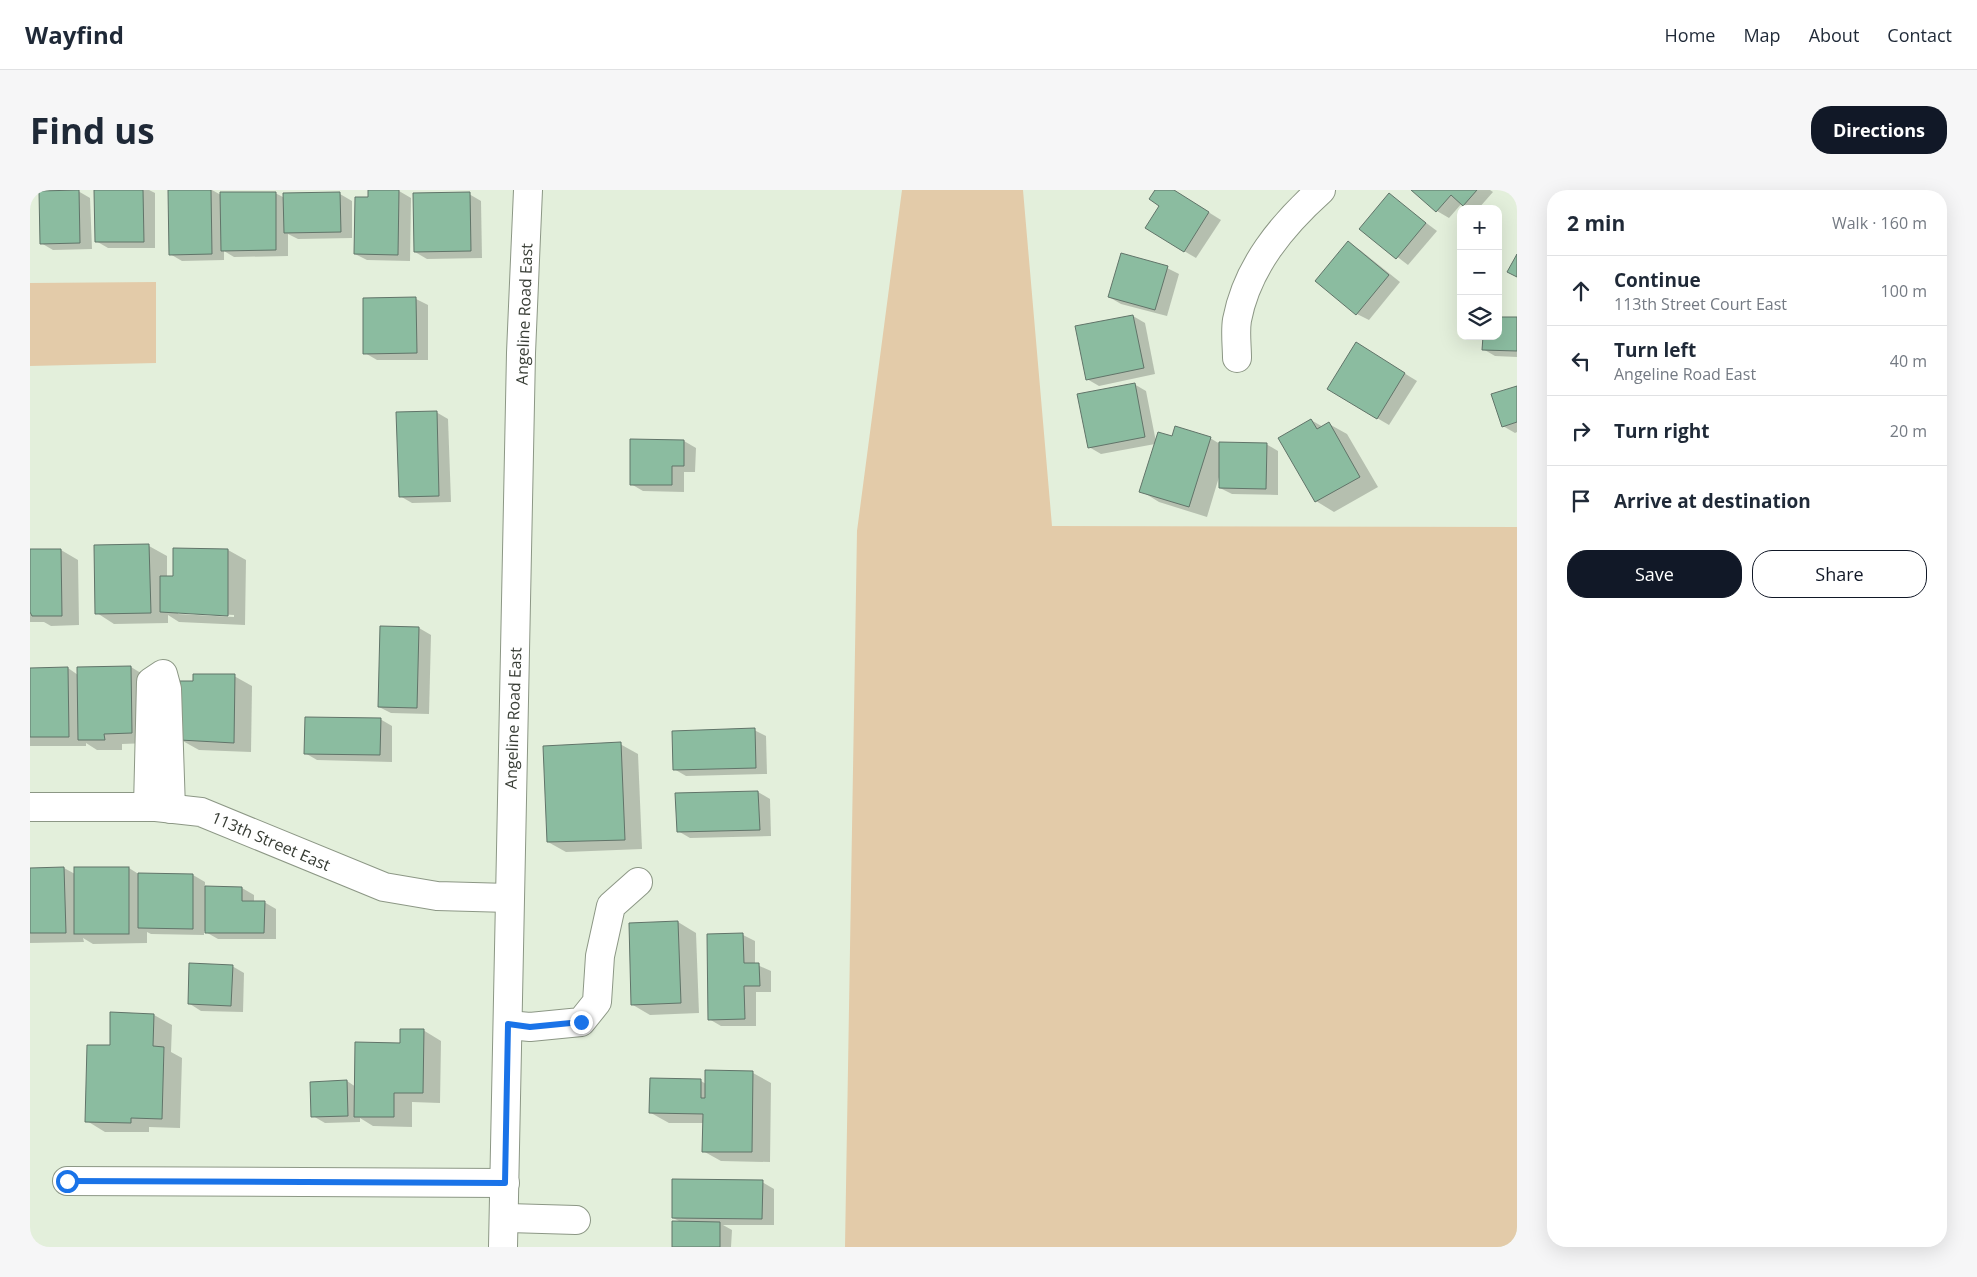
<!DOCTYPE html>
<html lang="en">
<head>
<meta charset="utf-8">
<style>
	:root { --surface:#fff; --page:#f6f6f7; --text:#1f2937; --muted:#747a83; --line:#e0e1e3; --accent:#111827 }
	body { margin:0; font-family:"Open Sans",sans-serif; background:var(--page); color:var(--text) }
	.controls { position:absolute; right:15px; top:15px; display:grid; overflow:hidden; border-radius:10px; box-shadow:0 5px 20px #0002 }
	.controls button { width:45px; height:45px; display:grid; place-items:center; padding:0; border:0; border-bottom:1px solid var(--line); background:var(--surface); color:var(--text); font:25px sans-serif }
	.stop { position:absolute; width:15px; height:15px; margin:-11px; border:4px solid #1a73e8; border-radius:50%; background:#fff }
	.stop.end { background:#1a73e8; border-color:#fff; box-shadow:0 1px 5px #0008 }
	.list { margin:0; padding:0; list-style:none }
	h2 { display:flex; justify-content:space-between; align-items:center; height:65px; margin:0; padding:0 20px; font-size:21px }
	h2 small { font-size:16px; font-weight:400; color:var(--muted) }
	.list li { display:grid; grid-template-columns:32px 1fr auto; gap:15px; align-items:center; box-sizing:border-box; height:70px; padding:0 20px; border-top:1px solid var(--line) }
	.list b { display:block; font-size:19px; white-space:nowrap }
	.list p { margin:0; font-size:16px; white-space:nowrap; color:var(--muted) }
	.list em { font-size:16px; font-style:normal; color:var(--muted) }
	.actions { display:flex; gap:10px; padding:15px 20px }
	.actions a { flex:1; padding:11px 0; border:1px solid var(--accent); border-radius:20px; text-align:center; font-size:18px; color:var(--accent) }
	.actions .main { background:var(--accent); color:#fff }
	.icon { flex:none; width:28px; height:28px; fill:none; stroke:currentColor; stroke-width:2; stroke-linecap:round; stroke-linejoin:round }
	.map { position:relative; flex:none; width:1487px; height:1057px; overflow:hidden; border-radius:20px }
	header { display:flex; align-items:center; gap:30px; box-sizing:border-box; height:70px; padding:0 25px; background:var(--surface); border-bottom:1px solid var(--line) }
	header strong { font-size:24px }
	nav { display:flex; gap:28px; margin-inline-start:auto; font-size:18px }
	.intro { display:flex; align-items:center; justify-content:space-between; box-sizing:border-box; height:120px; padding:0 30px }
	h1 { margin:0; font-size:35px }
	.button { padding:12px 22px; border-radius:20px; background:var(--accent); color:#fff; font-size:18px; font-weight:700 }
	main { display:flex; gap:30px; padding:0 30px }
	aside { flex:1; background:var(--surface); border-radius:20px; box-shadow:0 5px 20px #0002 }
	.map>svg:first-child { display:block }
</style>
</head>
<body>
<header>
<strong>Wayfind</strong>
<nav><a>Home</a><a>Map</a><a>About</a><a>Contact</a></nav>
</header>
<div class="intro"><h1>Find us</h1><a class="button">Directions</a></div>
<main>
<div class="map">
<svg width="1487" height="1057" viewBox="0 0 1487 1057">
	<rect width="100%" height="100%" fill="#e3efdb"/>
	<g fill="#e3cba9">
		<polygon points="872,0 993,0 1022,336 1487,337 1487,1057 815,1057 827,341"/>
		<polygon points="126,92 126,173 0,176 0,93"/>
	</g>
	<g fill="#0003" fill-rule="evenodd">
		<polygon points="66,0 119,0 125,3 125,58 78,58 66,51"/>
		<polygon points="139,0 182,0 191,5 245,3 255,8 310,4 322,11 322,48 268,49 258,44 258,66 204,67 194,61 194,70 152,71 140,64"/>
		<polygon points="1126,0 1143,0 1191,30 1166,68 1154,61 1131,15"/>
		<polygon points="1382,0 1460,0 1463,2 1448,19 1441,19 1432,13 1419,28 1407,21"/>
		<polygon points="48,1 60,8 62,59 23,60 11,53"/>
		<polygon points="369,1 381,8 380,71 337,70 325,64 340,8"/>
		<polygon points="439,4 451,11 452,68 397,69 385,62"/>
		<polygon points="1359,5 1407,41 1378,75 1331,39"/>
		<polygon points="1318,53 1330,60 1370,92 1339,130 1327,124"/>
		<polygon points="1137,78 1149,84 1137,126 1091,114 1079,107"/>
		<polygon points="386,109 398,115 398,170 347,170 335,163"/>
		<polygon points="1103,126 1115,133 1125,184 1069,196 1057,189 1047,137"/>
		<polygon points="1487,129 1487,167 1465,166 1453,159"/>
		<polygon points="1338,161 1387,191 1359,235 1347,228"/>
		<polygon points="1104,194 1116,201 1126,252 1143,248 1180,248 1190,254 1236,254 1248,261 1248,305 1202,304 1190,298 1189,287 1177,327 1129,312 1111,301 1125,254 1071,264 1059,257"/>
		<polygon points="1487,197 1487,242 1485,243 1473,236"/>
		<polygon points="406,222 418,229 421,312 382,313 370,306"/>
		<polygon points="1281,230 1293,237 1299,234 1317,244 1348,297 1304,322 1286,311"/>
		<polygon points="654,251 666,258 665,282 654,282 654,302 613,301 601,294"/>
		<path d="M119,356L137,366V387H144V359L198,360L216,370L215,435L149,432L138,425V433L84,434L67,423ZM148,422L204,425V427L148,424Z"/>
		<polygon points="0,360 31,360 48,370 49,435 21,436 14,432 0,432"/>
		<polygon points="389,438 401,445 399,524 361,523 349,517"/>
		<polygon points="101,477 119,488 119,553 92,554 92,560 67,560 56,553 56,556 0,556 0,479 38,478 48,485"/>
		<polygon points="204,486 222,496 221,562 169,560 151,550 165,492"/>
		<polygon points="350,529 362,536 362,572 287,570 275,563"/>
		<polygon points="724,540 736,546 737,584 656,586 644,579"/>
		<polygon points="590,554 608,564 612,659 536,662 518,652"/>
		<polygon points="728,602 740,609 741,646 660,648 648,641"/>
		<polygon points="34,678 45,684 99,678 110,685 163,685 175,692 175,698 212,698 224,705 224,712 234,712 246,719 246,749 188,749 174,741 174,745 121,744 117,742 117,753 63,754 53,748 54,752 0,753 0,679"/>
		<polygon points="648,732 666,743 669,823 620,825 603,815"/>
		<polygon points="713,745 725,751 725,774 741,781 741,802 726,802 726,836 691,836 679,829"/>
		<polygon points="202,776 214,783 213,822 171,821 160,814"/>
		<polygon points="124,825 142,835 141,862 152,868 150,938 119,937 119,942 75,942 57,931 81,856"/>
		<polygon points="393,840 411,851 410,913 382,912 382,937 343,936 330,928 330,932 295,933 283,926 317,891 326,897"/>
		<polygon points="723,883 741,893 740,972 691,971 673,961 674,933 639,933 621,923 671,891 676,894"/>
		<polygon points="732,992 744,999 744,1035 693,1035 702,1040 701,1057 643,1057 651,1032 643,1028"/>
	</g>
	<g fill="#8bbca0" stroke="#617469">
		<polygon points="49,0 50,53 10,54 9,1"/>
		<polygon points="64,0 113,0 114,52 65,52"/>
		<polygon points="138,0 181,0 182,64 139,65"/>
		<polygon points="338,0 369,0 368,65 324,64 325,7 338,7"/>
		<polygon points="1125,0 1144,0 1179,22 1154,62 1115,38 1129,16 1119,9"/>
		<polygon points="1381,0 1447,0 1433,16 1421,5 1406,22"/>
		<polygon points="190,2 246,2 246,60 191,61"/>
		<polygon points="310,2 311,42 254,43 253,3"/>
		<polygon points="440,2 441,61 384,62 383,3"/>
		<polygon points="1359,3 1396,33 1366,69 1329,39"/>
		<polygon points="1318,51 1359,85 1326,125 1285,91"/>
		<polygon points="1091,63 1138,76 1125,120 1078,107"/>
		<polygon points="1487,64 1487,87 1477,82"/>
		<polygon points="386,107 387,163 333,164 333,108"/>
		<polygon points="1103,125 1114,178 1056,190 1045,136"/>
		<polygon points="1468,127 1487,127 1487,161 1452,160 1453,146 1468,146"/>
		<polygon points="1326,152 1375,183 1347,229 1297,199"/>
		<polygon points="1105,193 1115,247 1058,258 1047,204"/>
		<polygon points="1487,196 1487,232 1472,237 1461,204"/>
		<polygon points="407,221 409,306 369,307 366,222"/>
		<polygon points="1281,229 1287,239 1299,232 1330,287 1285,312 1248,248"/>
		<polygon points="1145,236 1181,247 1159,317 1109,302 1128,242 1142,246"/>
		<polygon points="600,249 654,250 654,276 642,276 642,295 600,295"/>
		<polygon points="1189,252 1237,253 1236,299 1189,298"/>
		<polygon points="119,354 121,423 65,424 64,355"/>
		<polygon points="143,358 198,359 198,426 130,422 130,386 143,386"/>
		<polygon points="0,359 31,359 32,426 2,426 0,422"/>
		<polygon points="350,436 389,437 387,518 348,517"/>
		<polygon points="101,476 102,543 74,544 75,550 48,550 47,477"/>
		<polygon points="38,477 39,547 0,547 0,478"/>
		<polygon points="163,484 205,484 204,553 150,550 150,491 163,491"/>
		<polygon points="275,527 351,528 350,565 274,564"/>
		<polygon points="725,538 726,578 643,580 642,541"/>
		<polygon points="591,552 595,650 517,652 513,556"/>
		<polygon points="728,601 730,640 647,642 645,603"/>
		<polygon points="34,677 36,743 0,743 0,678"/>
		<rect x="44" y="677" width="55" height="67"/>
		<polygon points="108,683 163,684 163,739 108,738"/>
		<polygon points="175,696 212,697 212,711 235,711 234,743 175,743"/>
		<polygon points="648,731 651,813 601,815 599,733"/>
		<polygon points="713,743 714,773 729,773 730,796 714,796 715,829 678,830 677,744"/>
		<polygon points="159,773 203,775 201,816 158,814"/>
		<polygon points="80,822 124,824 123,856 134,857 132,929 101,928 101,933 55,932 57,855 80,855"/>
		<polygon points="370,839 394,839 393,903 364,903 364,927 324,927 325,852 370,853"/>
		<polygon points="675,880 723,881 722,962 672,962 673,924 619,923 620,888 671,889 671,908 675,908"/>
		<polygon points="317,890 318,926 281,927 280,892"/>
		<polygon points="642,989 733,990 732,1029 642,1028"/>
		<polygon points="642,1031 690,1032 690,1057 642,1057"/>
	</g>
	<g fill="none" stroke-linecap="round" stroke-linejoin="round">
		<g stroke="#8c9785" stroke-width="30">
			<g id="minor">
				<path d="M1207,168C1207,156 1205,142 1207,130C1217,77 1252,35 1291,0"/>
				<polyline points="0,617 126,617 171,622 354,697 407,706 479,708"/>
				<polyline points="118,617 121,492 133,484 137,499 141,619"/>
				<polyline points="478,835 500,837 551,832 567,812 570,766 581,716 608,692"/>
				<polyline points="37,991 475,993"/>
				<polyline points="474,1028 546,1030"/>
				<polyline points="473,1057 491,163 498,0"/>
			</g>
		</g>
		<use href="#minor" stroke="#fff" stroke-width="28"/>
	</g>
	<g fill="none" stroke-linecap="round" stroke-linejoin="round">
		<polyline stroke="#1a73e8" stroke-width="6" points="37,991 475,993 478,834 500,837 551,832"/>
	</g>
	<g text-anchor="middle" stroke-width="4" stroke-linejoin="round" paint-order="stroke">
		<g font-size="16" fill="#383d35" stroke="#fff">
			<text transform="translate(494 124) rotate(-88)" y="6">Angeline Road East</text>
			<text transform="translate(483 528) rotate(-88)" y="6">Angeline Road East</text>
			<text transform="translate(241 651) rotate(23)" y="6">113th Street East</text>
		</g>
	</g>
</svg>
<div class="controls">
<button>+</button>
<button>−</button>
<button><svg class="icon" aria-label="layers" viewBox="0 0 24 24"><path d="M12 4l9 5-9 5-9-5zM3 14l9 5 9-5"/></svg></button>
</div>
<div class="stop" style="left:37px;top:991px"></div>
<div class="stop end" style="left:551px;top:832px"></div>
</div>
<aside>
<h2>2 min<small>Walk · 160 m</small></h2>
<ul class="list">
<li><svg class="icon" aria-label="ahead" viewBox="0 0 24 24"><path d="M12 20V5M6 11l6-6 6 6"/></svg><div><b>Continue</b><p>113th Street Court East</p></div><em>100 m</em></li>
<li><svg class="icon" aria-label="left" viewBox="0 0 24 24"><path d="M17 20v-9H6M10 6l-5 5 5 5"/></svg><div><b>Turn left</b><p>Angeline Road East</p></div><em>40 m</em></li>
<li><svg class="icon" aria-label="right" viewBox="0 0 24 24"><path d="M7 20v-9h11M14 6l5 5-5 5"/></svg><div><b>Turn right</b></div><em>20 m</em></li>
<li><svg class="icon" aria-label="arrive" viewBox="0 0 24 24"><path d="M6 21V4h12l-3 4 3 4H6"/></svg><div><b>Arrive at destination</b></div></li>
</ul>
<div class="actions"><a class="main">Save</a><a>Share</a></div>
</aside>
</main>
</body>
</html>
